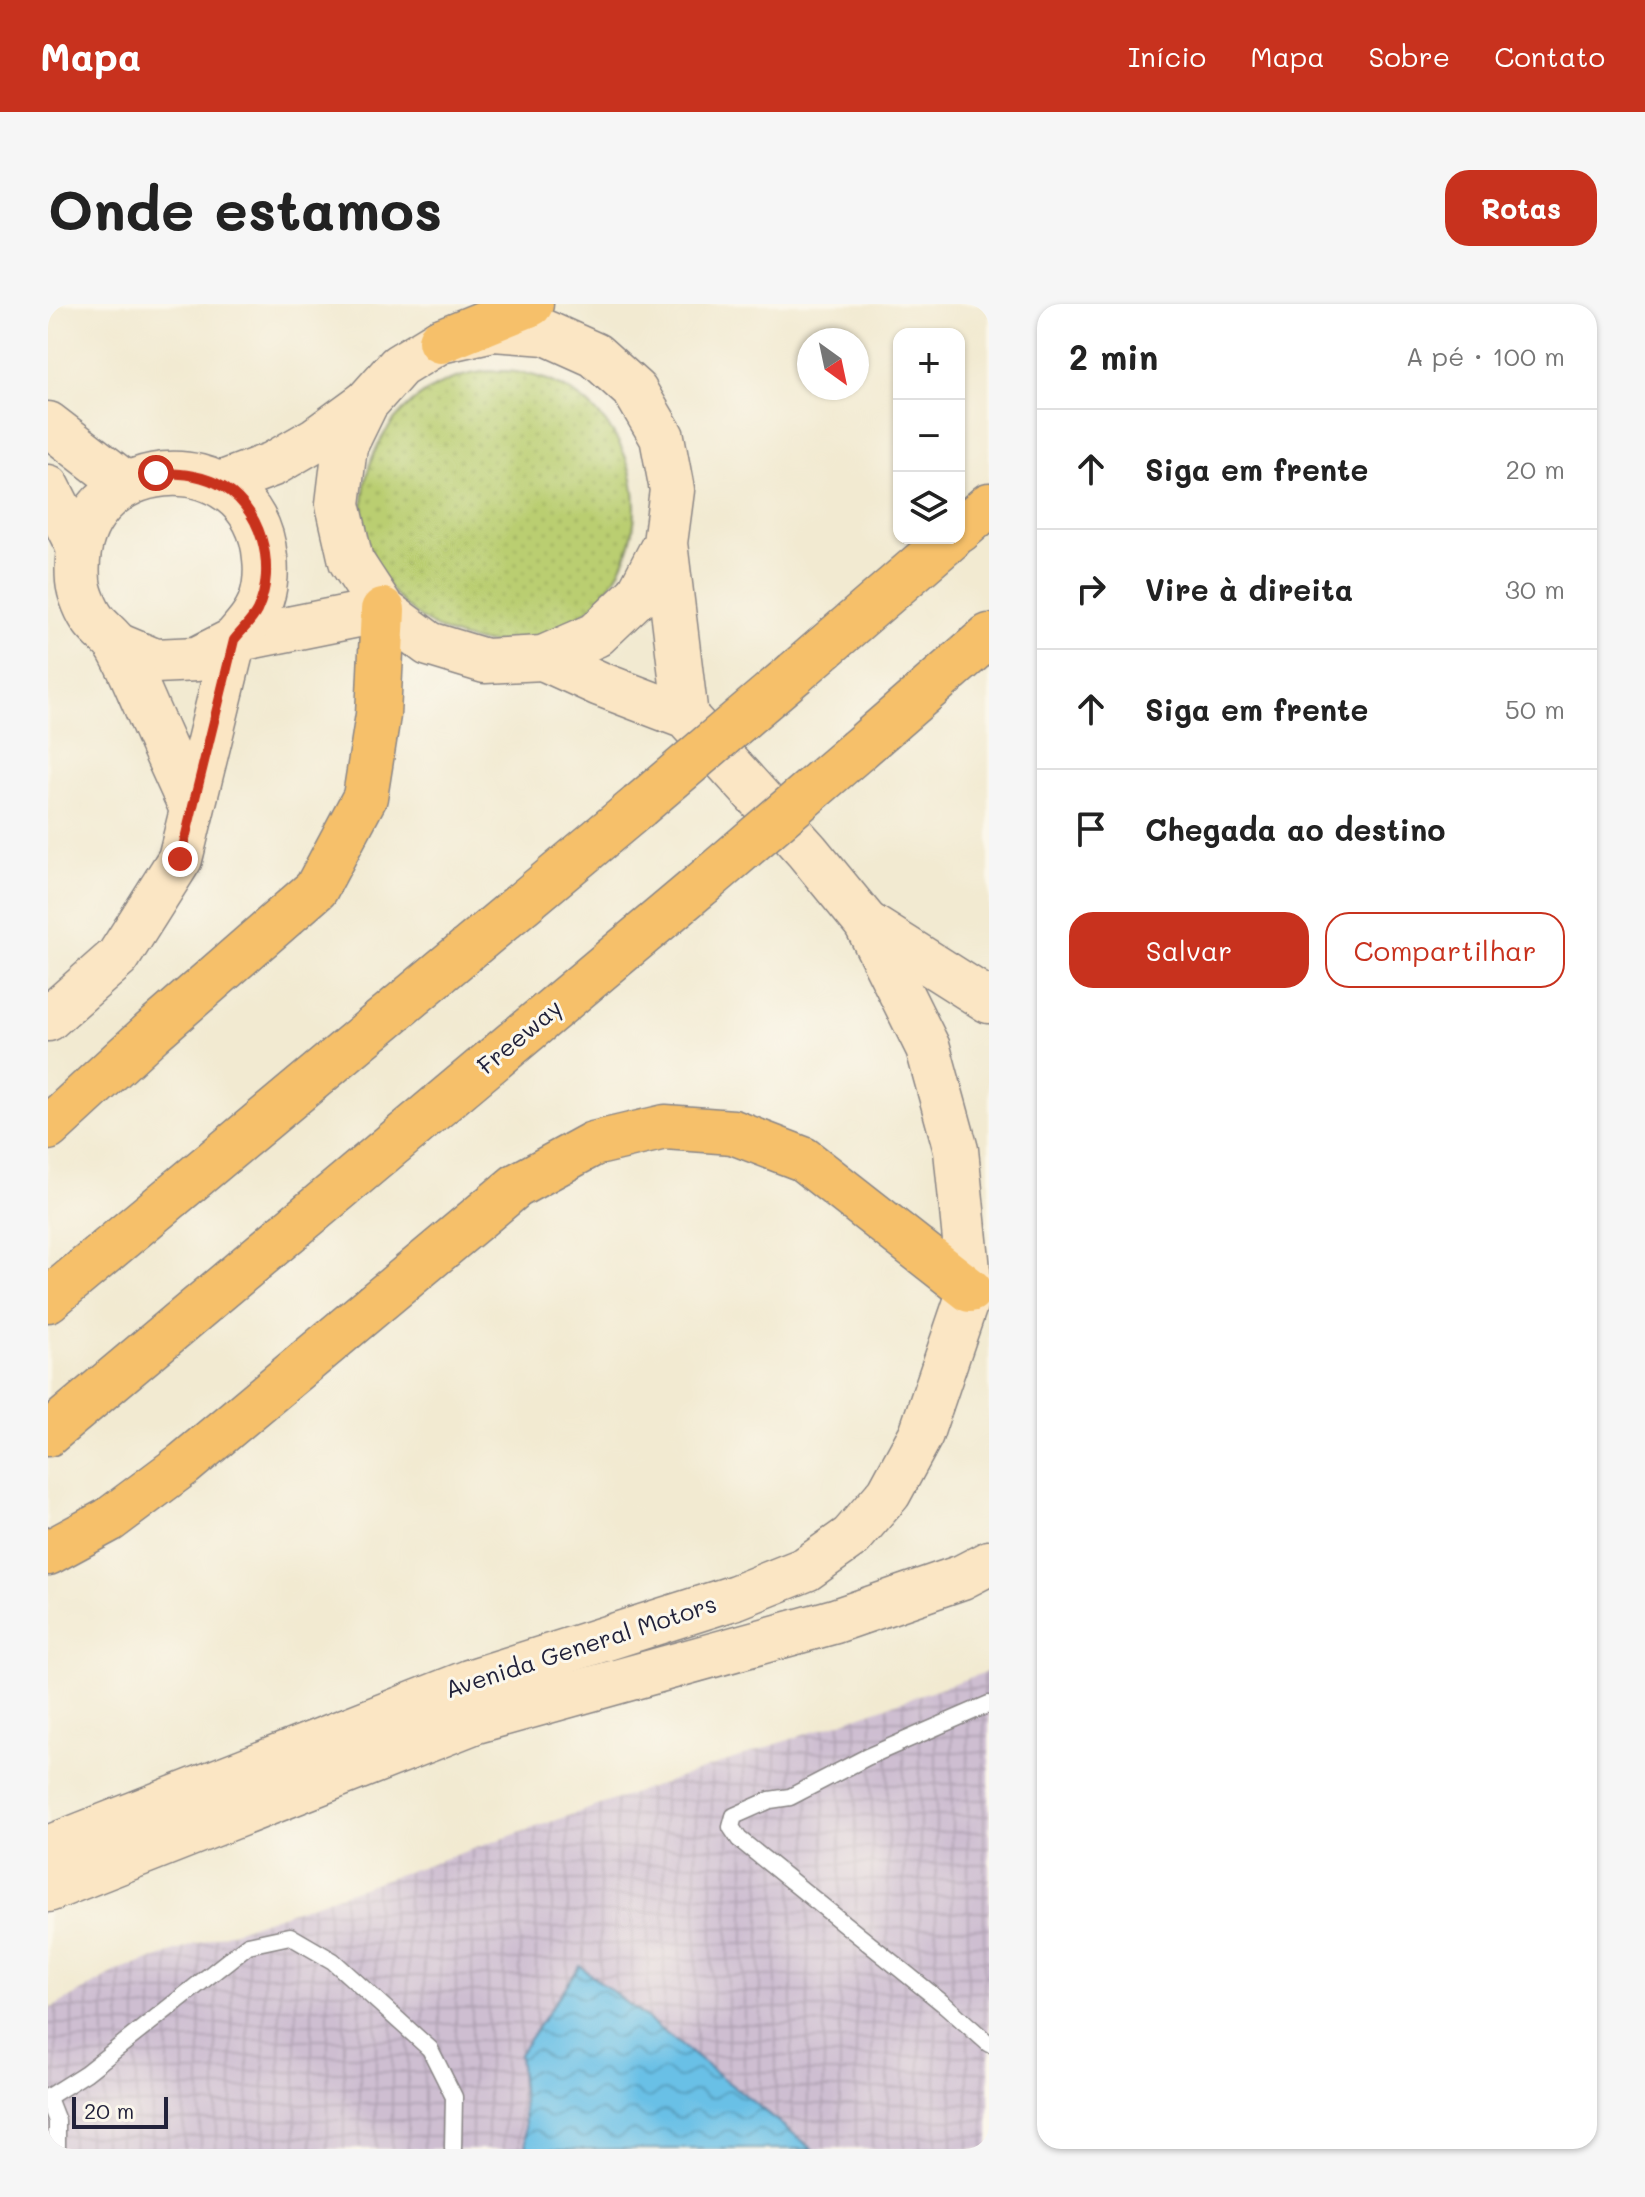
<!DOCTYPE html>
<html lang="pt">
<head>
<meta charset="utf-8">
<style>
	:root { --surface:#fff; --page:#f6f6f6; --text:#222; --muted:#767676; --line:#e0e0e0; --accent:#c8321e }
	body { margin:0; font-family:Mali,sans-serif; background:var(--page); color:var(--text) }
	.controls { position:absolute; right:24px; top:24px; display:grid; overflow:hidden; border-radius:16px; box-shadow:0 2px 6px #0004 }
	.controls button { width:72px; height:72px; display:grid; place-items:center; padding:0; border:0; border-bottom:2px solid var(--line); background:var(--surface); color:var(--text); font:40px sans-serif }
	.compass { position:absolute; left:749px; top:24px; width:72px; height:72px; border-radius:50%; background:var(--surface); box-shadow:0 2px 6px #0004; rotate:147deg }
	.scale { position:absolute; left:24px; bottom:20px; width:96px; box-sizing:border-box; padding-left:8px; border:4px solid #22223b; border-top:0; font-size:22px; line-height:28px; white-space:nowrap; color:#22223b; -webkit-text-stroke:6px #fbf7ec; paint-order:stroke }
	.stop { position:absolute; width:24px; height:24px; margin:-18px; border:6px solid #c8321e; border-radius:50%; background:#fff }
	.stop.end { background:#c8321e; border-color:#fff; box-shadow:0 2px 8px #0008 }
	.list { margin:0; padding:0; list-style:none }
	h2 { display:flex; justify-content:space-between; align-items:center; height:104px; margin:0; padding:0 32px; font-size:34px }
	h2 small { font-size:26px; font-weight:400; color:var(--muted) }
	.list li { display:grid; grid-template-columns:52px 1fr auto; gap:24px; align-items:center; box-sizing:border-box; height:120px; padding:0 32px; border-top:2px solid var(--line) }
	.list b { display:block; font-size:30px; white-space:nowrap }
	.list em { font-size:26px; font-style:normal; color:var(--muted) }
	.actions { display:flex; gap:16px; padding:24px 32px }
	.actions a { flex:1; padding:18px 0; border:2px solid var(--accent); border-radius:24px; text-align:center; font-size:28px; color:var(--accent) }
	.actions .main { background:var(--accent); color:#fff }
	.icon { flex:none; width:44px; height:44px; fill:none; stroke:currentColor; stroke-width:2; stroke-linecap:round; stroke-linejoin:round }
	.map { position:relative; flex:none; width:941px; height:1845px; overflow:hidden; border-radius:24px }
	header { display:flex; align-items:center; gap:48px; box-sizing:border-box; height:112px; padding:0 40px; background:var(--accent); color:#fff }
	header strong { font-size:38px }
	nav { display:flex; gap:44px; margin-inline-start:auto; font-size:28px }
	.intro { display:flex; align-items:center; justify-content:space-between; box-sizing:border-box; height:192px; padding:0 48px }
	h1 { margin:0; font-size:56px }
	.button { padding:20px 36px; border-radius:24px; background:var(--accent); color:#fff; font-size:28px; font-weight:700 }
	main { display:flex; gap:48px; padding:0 48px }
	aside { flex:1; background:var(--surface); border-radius:24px; box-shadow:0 2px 6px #0004 }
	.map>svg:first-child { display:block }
</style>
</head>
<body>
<header>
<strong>Mapa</strong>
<nav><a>Início</a><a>Mapa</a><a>Sobre</a><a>Contato</a></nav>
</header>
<div class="intro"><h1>Onde estamos</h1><a class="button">Rotas</a></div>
<main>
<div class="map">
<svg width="941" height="1845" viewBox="0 0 941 1845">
	<defs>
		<pattern id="industrial-grid" width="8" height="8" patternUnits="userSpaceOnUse" patternTransform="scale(2)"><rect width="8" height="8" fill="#cebed1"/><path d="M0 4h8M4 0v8" fill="none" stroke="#b1a3b4"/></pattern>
		<pattern id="grass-dots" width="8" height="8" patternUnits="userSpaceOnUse" patternTransform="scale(2)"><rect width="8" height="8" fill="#bace71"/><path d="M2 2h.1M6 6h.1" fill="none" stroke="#a0b163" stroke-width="1.8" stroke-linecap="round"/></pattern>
		<pattern id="water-waves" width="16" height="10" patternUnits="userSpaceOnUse" patternTransform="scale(2)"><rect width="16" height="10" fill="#69c0e6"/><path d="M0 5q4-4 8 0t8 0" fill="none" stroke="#569cbc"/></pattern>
	</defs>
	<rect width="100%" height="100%" fill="#fbf7ec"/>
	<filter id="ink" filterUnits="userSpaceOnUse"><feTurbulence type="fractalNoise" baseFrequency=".0125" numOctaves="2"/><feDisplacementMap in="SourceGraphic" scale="16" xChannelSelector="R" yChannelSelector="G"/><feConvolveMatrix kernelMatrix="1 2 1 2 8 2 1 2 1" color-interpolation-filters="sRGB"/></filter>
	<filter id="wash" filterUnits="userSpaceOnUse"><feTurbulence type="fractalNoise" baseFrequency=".006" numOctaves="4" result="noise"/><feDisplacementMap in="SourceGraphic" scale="32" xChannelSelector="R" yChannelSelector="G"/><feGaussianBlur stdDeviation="1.8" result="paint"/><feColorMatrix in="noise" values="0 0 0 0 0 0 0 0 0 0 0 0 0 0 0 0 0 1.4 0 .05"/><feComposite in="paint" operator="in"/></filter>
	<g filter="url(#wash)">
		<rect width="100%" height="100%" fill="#f2ead1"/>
		<polygon fill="url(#industrial-grid)" points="941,1367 941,1845 0,1845 0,1706 70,1667"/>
		<circle fill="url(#grass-dots)" stroke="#6e7856" stroke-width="2" cx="451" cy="203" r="136"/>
		<polygon fill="url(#water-waves)" stroke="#467190" stroke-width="2" points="532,1662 765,1845 479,1845 471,1750"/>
	</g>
	<g filter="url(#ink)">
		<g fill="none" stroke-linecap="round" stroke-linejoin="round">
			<g stroke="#8a8686" stroke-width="19">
				<g id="lane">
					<polyline points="941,1400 819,1453 742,1493 722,1496 686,1512 683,1523 691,1535 897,1701 941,1740"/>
					<polyline points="0,1793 38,1769 200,1641 242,1632 285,1657 382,1745 406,1793 405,1845"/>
					<polyline points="0,1794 9,1817 9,1845"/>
				</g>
			</g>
			<g stroke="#8a8686" stroke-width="47">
				<g id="secondary">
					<polyline points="0,120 78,180"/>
					<polyline points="172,180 225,160 268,135 316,100"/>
					<polyline points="0,183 31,244"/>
					<polyline points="617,239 590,291 548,331 495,354 437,357 381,340 335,306 303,257 290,200 297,142 318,99 351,62 392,37 445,25 498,29 547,51 587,87 614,133 624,186 617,239 638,413"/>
					<polyline points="69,341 107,357 149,355 186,336 335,306"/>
					<polyline points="818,619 941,697"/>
					<path d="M0,715L70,653L132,555L186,336C193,327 203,317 208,307C217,292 219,271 217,254C207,132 19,145 30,277C31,289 39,308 46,317C53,326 64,333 70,343C80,360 88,380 96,398C111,433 127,468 143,503"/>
					<polyline points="0,1544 421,1378 688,1293 758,1265 803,1233 841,1189 873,1130 922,986 908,846 880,744 818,619 759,547 638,413 552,380 495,354"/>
					<polyline points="0,1586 428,1417 787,1317 914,1273 941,1259"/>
				</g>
			</g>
			<g stroke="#8a8686" stroke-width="47">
				<g id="highway">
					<polyline points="392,37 483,0"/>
					<polyline points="911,227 941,201"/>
					<polyline points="747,369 903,234"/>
					<polyline points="810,446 941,332"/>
					<polyline points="0,824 103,729 268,585 317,493 330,411 335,306"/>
					<polyline points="0,996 591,502"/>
					<polyline points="0,1130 654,580"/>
					<polyline points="0,1249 61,1216 136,1160 468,882 545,840 617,823 685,828 755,855 922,986"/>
				</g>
			</g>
			<use href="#lane" stroke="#fff" stroke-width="16"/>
			<use href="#secondary" stroke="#fbe6c4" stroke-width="44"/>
			<use href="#highway" stroke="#f6c06b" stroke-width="44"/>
			<g stroke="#8a8686" stroke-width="47" stroke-linecap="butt">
				<g id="highway-bridge">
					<polyline points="591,502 747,369"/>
					<polyline points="654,580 810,446"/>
				</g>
			</g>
			<use href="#highway-bridge" stroke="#f6c06b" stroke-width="44"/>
		</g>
	</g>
	<g fill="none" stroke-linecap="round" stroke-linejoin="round" filter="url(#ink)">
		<path stroke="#c8321e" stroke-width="10" d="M108,169C130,169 148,170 168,179C214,200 230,264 209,307C204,317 193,327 186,336L132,555"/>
	</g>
	<g text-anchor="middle" stroke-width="6" stroke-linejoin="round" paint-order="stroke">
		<g font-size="24" fill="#22223b" stroke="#fbf7ec">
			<text transform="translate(472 733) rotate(-40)" y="8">Freeway</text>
			<text transform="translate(533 1343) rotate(-18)" y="8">Avenida General Motors</text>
		</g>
	</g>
</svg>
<div class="controls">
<button>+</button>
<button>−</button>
<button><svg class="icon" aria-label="layers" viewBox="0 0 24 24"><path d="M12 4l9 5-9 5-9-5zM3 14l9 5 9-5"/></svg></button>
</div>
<svg class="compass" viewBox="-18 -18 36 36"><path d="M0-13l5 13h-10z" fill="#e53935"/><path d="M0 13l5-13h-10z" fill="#767676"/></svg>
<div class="scale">20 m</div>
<div class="stop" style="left:108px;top:169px"></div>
<div class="stop end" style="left:132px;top:555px"></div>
</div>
<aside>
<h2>2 min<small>A pé · 100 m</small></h2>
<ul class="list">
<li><svg class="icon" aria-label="ahead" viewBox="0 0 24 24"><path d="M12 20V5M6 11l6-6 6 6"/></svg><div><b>Siga em frente</b></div><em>20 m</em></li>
<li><svg class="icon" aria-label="right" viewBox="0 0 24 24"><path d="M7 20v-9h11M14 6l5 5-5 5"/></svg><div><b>Vire à direita</b></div><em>30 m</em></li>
<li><svg class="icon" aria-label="ahead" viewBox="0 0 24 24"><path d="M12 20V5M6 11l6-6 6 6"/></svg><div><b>Siga em frente</b></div><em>50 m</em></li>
<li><svg class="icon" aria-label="arrive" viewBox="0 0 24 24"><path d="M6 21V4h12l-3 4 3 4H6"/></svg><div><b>Chegada ao destino</b></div></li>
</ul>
<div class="actions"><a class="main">Salvar</a><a>Compartilhar</a></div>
</aside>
</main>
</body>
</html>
